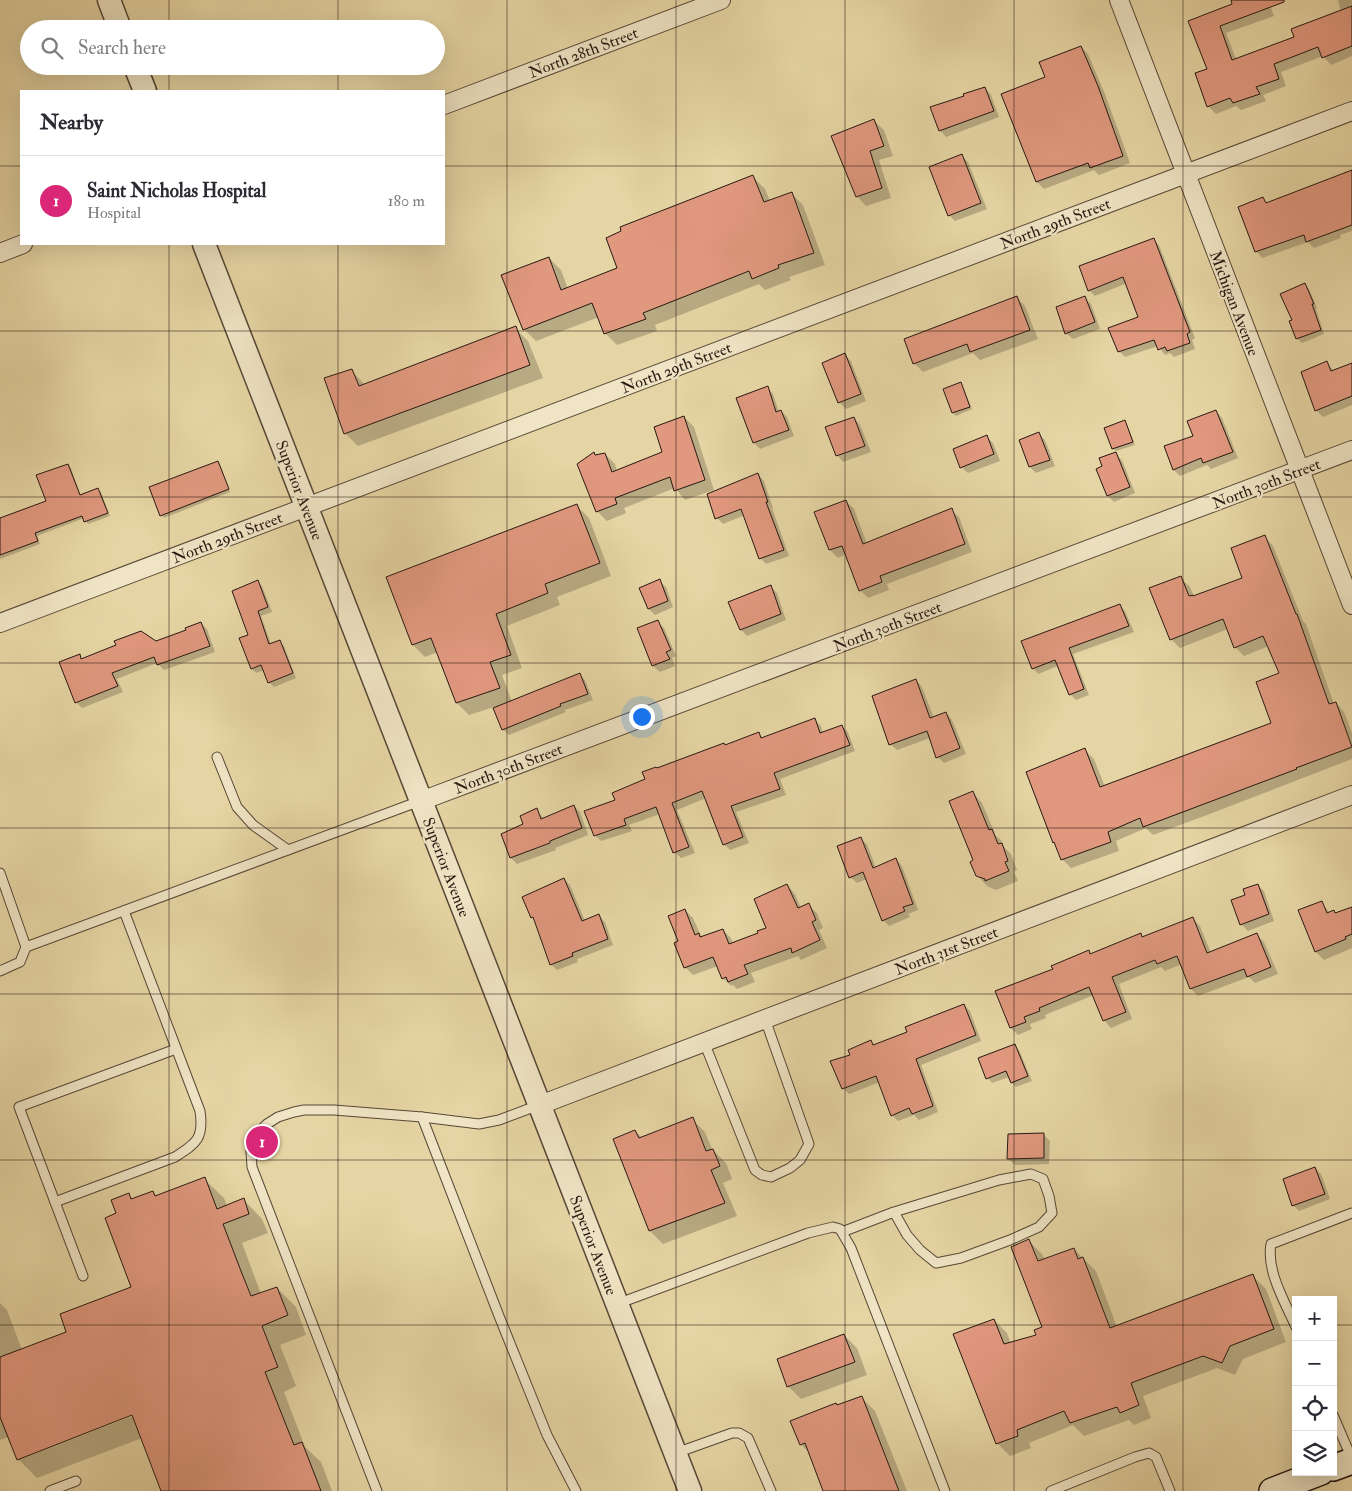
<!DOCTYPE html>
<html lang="en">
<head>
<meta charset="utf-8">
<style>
	:root { --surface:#fff; --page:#f2f2f3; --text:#2b2b33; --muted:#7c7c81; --line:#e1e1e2; --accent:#db2777 }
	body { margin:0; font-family:"IM FELL Double Pica",serif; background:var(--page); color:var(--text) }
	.controls { position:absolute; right:15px; bottom:15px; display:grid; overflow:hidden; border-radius:0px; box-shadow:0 5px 20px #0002 }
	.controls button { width:45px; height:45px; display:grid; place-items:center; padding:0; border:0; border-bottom:1px solid var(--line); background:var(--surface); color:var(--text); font:25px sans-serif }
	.you { position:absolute; left:641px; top:716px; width:18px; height:18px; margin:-12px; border:4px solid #fff; border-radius:50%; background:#1a73e8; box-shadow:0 0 0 8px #1a73e833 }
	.badge { display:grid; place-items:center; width:32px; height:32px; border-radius:50%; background:var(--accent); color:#fff; font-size:16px; font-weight:700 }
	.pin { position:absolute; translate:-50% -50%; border:2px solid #fff; box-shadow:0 1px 5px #0006 }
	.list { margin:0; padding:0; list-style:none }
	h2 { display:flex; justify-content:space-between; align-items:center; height:65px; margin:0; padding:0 20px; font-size:21px }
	h2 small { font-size:16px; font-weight:400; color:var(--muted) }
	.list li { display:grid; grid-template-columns:32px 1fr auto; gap:15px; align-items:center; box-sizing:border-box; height:90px; padding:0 20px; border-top:1px solid var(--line) }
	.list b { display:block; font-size:19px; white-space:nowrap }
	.list p { margin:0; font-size:16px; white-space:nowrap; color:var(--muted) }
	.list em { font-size:16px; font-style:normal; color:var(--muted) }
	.icon { flex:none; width:28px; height:28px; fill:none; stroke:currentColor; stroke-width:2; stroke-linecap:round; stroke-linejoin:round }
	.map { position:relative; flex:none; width:1352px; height:1491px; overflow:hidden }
	.search { position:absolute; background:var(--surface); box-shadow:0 5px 20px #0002; left:20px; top:20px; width:425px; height:55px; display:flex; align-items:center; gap:12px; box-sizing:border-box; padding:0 18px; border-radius:28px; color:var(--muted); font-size:19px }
	.panel { position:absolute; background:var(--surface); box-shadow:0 5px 20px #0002; left:20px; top:90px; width:425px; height:155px; border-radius:0px }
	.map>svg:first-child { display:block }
</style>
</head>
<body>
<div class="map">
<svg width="1352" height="1491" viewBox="0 0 1352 1491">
	<rect width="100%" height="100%" fill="#e6d5a4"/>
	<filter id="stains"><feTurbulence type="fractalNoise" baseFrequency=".004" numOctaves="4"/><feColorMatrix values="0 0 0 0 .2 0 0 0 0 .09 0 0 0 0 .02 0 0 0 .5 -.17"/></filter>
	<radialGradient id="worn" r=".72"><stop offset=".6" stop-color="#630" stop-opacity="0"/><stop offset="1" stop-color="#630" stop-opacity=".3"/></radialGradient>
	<g fill="#0003" fill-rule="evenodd">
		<polygon points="1232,0 1268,0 1274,16 1226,33 1236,59 1296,38 1341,12 1338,0 1352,0 1352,56 1331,65 1323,56 1281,72 1286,86 1263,95 1266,101 1241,110 1236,106 1216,114 1208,106 1208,70 1189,21 1234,4"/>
		<polygon points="1081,47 1088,54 1105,94 1130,163 1099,175 1094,170 1044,189 1037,182 1047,78"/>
		<polygon points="985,88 991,95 999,117 946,137 940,130"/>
		<polygon points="874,121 884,130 893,156 879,160 891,198 866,206 857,196"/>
		<polygon points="962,156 968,162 987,209 955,221 949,215"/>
		<polygon points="1352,170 1352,231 1340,235 1341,238 1314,248 1308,242 1262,258 1256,251 1263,198 1268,204 1344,175 1344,172"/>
		<polygon points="753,177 765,189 770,201 791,193 803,205 825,265 789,277 791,280 765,290 759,284 655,325 657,331 617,345 605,333 599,317 536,341 524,329 549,258 561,270 568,289 619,269"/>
		<polygon points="1153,239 1159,245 1195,338 1192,340 1195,349 1174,357 1170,353 1165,355 1158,346 1125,357 1119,351 1140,317 1127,283 1095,296 1089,290"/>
		<polygon points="1305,285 1309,289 1317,308 1316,309 1324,334 1302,343 1297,338 1293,321"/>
		<polygon points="1016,297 1025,306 1038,339 980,360 973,353 923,372 914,363"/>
		<polygon points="1085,298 1091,304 1100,329 1073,339 1066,333"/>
		<polygon points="515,328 528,341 543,378 358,446 345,433 351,370 365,385"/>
		<polygon points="845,355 851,361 866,401 846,409 839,402"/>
		<polygon points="1326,363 1334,371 1352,364 1352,405 1323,417 1317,411 1302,372"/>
		<polygon points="960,384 963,387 972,409 956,416 953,413 945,389"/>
		<polygon points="767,387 773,394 779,412 781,411 787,417 794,436 760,449 754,443 737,399"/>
		<polygon points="1216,411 1222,418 1238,458 1211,469 1207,465 1180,476 1174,470 1194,436"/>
		<polygon points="684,417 694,427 714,490 685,500 675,488 624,508 626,513 607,521 597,511 594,453 597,456 605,454 615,464 617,471 663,453"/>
		<polygon points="854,418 860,425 871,452 843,462 837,455"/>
		<polygon points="1124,422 1127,425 1135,445 1116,451 1113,449"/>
		<polygon points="1039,434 1045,440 1055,466 1036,473 1030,467 1021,441"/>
		<polygon points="986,436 993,443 1000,461 968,473 961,467"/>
		<polygon points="1115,454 1122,460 1135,493 1114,502 1108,496 1098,469 1104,466"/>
		<polygon points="217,462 220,465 230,492 164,518 161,515"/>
		<polygon points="68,465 71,468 81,496 98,490 101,492 110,516 88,524 84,518 37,536 40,544 0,559 0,520 48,502"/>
		<polygon points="758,474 764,481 773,508 772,508 789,556 766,564 760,558 745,515 723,524 717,518"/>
		<polygon points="846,501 854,509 867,544 951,510 959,517 972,552 887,584 889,590 868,598 860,590 847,554 838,558 830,550 816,512"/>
		<polygon points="577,506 589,518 611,576 557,597 560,605 507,626 522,668 502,675 512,702 579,675 585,680 593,700 565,710 566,712 509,735 503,729 494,707 469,715 457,703 438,652 425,657 413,645"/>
		<polygon points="1265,537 1273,546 1303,621 1306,624 1334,704 1336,703 1344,712 1352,733 1352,759 1207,815 1153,835 1146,828 1116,841 1119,851 1071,868 1062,859 1057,846 1054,842 1027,773 1085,750 1094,759 1105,787 1273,724 1280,674 1269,646 1244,656 1235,647 1228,629 1180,648 1171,639 1181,578 1190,587 1194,597 1244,579"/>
		<polygon points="659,581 666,587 673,607 655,615 649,609"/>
		<polygon points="258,582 262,586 272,612 261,616 271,644 279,641 284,646 296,678 274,687 269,682 265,670 256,673 252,669 250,636"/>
		<polygon points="770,586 777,593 786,620 747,636 741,630"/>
		<polygon points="1119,605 1125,611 1134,632 1073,654 1089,695 1076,700 1070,694 1058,666 1038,674 1033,668"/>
		<polygon points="657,622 664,628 676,656 672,658 675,666 660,672 653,666 639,629"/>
		<polygon points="201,623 207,629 215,652 164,670 157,663 117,679 123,692 82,708 76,702 79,656 83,659 117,646 156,643 188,630"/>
		<polygon points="916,680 922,687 934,718 946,713 952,720 966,754 944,763 938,757 930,738 897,750 890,744"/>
		<polygon points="815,720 821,726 823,733 842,726 848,732 855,751 780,779 786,795 736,812 749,843 730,850 724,844 706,798 677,810 695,853 681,858 675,852 660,814 629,825 632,831 601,841 595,835 616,800 647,780 658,770 726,746 758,734 763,738"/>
		<polygon points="973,793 982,803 996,836 1001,840 1004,847 1011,854 1017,870 1014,872 1018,881 996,890 987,886 977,875"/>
		<polygon points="574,806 580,812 588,835 555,848 556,850 517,864 511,858 502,834 524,825 537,810 544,819"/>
		<polygon points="860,838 867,844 876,868 896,859 902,866 918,910 908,914 910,917 889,926 883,920 867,879 857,883 850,877"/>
		<polygon points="564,879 570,885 585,921 598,915 605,922 613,945 577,959 578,962 557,970 551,964 536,921 532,917"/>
		<polygon points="787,885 795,894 801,908 808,905 817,913 823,928 819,930 827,948 801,960 798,956 751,973 755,982 737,989 733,985 731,986 723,978 718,966 693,975 685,967 680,942 685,910 693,918 702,938 723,930 731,938 733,944 768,929"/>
		<polygon points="1257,885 1264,891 1274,921 1248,931 1242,925 1233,901 1246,895"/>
		<polygon points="1321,903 1330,913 1333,911 1336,914 1352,909 1352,948 1324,960 1316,952 1299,911"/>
		<polygon points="1193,919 1200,926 1211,953 1257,935 1264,942 1278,974 1255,983 1249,977 1198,996 1191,989 1182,964 1165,971 1161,967 1119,984 1132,1019 1111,1028 1104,1020 1094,995 1045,1015 1046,1018 1030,1024 1032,1029 1018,1035 1011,1028 1054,970 1088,951 1092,955 1141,935 1143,938"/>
		<polygon points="964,1005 970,1011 981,1041 921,1065 938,1112 919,1120 914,1115 898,1121 892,1115 880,1082 849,1094 843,1088 851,1055 871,1042 875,1046 909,1033"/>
		<polygon points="1015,1046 1019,1050 1032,1081 1016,1087 1012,1083 1009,1077 992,1083 988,1078"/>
		<polygon points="692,1119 705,1132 712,1149 726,1163 732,1179 723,1183 737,1216 663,1244 650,1231 635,1131 642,1138"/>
		<polygon points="1043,1134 1050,1141 1049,1164 1015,1165 1008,1159"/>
		<polygon points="1315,1168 1321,1174 1330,1199 1299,1211 1293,1205"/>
		<path d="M204,1179L224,1198L227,1206L243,1199L262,1219L268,1233L242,1243L261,1294L277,1288L296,1307L306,1335L280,1345L296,1386L284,1392L305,1447L321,1462L332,1491H163L142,1438L37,1478L18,1459L9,1437L0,1440V1303L7,1310L22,1350L68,1333L133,1287L118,1214L128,1194L134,1200L153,1192L157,1197ZM137,1412L138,1414L26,1457V1455Z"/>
		<polygon points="1029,1241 1042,1254 1045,1260 1074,1249 1096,1271 1117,1327 1253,1276 1266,1289 1286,1342 1243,1359 1235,1375 1217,1368 1143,1396 1151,1418 1134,1425 1129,1420 1084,1436 1073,1425 1029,1443 1031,1448 1010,1456 997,1443 994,1320 1007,1333 1011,1344 1037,1336 1044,1328"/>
		<polygon points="844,1335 857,1348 867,1375 801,1399 788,1386"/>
		<polygon points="862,1398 875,1411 907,1491 825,1491 811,1455 801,1444 838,1406"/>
	</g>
	<g fill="#e0987e" stroke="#261811">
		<polygon points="1231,0 1284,0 1284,2 1220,26 1232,60 1294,37 1291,29 1352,6 1352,46 1322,58 1318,47 1274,64 1279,79 1256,87 1260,94 1233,103 1230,98 1207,107 1195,73 1207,69 1188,21 1232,4"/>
		<polygon points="1081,46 1098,86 1123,156 1090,168 1088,163 1036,182 1001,94 1045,77 1039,62"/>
		<polygon points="985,87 994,111 939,131 930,107 964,96 963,94"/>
		<polygon points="874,119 884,146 870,151 882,188 856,197 831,136"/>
		<polygon points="962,154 981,203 948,216 929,167"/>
		<polygon points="1352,170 1352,225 1306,242 1304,235 1255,252 1238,207 1263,197 1266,203"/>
		<polygon points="753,175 764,202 792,192 814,253 778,265 779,268 752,279 749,271 643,313 646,319 604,334 592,303 523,330 501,275 549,257 561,290 617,268 606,238 621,231 620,227"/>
		<polygon points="1154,238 1190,332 1187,334 1190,343 1167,351 1165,347 1158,350 1154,340 1118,352 1108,328 1138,317 1123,277 1088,291 1079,266"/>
		<polygon points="1305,283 1314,304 1312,304 1321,330 1296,339 1289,321 1292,320 1280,294"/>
		<polygon points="1017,296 1030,330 970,352 967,344 913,364 904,339"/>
		<polygon points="1085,296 1095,322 1065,334 1056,307"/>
		<polygon points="516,326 530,365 344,434 324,378 352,369 359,386"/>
		<polygon points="845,353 861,394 838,403 822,363"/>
		<polygon points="1327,361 1331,371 1352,363 1352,396 1315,411 1301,372"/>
		<polygon points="961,382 970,407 952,413 943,389"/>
		<polygon points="768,386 776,412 781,410 789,430 753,443 736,398"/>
		<polygon points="1216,410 1233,452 1203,463 1201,458 1173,470 1164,446 1193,436 1187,421"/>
		<polygon points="684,416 705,480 674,491 670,477 615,498 617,504 596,512 577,464 594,452 595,455 605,453 612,472 662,452 654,427"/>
		<polygon points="854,417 865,446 836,456 825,427"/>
		<polygon points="1125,420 1133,442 1112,449 1104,428"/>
		<polygon points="1039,432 1050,460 1029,467 1019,440"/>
		<polygon points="987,435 994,454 960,468 953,449"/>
		<polygon points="1116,452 1130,487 1107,496 1096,469 1102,466 1099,458"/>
		<polygon points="218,461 229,489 160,516 149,487"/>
		<polygon points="68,464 80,495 98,488 108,513 84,522 82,516 35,533 38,541 0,555 0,518 46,501 36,475"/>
		<polygon points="758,473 768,502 766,502 784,550 759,559 741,509 715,519 707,494"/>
		<polygon points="846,500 863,544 952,508 965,544 880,576 882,582 859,591 842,546 829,550 814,512"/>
		<polygon points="577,504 600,563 545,584 548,593 496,614 511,655 490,662 500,688 456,703 431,638 412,645 386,577"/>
		<polygon points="1265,535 1296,614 1297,614 1329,704 1336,702 1352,747 1296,768 1297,769 1143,827 1140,818 1108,832 1111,842 1061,860 1054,842 1053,843 1026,772 1085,748 1100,787 1271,723 1256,682 1279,673 1263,636 1234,648 1223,619 1170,640 1149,588 1181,576 1189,596 1193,595 1193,596 1242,578 1231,548"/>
		<polygon points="660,579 668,601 648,609 639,588"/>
		<polygon points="258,580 268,607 258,611 269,644 280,640 293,673 268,683 261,665 251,669 239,638 248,635 232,591"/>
		<polygon points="771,585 781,614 740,630 728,602"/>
		<polygon points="1120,604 1129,626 1069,648 1084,689 1069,695 1055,660 1032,669 1021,641"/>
		<polygon points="658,620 671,650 666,652 670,659 652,666 637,628"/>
		<polygon points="201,622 210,646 157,665 154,657 112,673 118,686 75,703 59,662 80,654 81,659 116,645 114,641 141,631 156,641 186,630 185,628"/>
		<polygon points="580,673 588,694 560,704 561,706 502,730 493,708"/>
		<polygon points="916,679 930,718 946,712 960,748 936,758 927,731 889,745 872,696"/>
		<polygon points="815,718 820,733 842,725 850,745 774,773 780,789 731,806 743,837 723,845 702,791 672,803 689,847 673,853 656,807 624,819 626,825 594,836 584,811 615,800 612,793 645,779 642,772 656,767 657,768 724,743 725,745 759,732 761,738"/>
		<polygon points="973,791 989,830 992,829 998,844 1002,843 1008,861 1005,862 1009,871 985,881 985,879 976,876 970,862 973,860 949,801"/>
		<polygon points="574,805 582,828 550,841 550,843 510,858 501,834 523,824 520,816 537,808 541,819"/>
		<polygon points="861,837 873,868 896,858 913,904 903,907 905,911 882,921 863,872 849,878 837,846"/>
		<polygon points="564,878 582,921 599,914 608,939 572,953 573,956 550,965 533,917 531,918 522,897"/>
		<polygon points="787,884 798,908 809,903 816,920 812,922 820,940 792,953 791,948 744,965 748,974 728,982 726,977 722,979 713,957 684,968 674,943 678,941 668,916 685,909 695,935 699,933 700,937 723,929 729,944 758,933 757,931 766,928 754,899"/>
		<polygon points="1258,884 1269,914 1240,925 1231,900 1245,895 1243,889"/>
		<polygon points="1322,901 1327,913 1334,910 1335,913 1352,907 1352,934 1345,937 1346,939 1315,952 1298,910"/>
		<polygon points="1193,917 1207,953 1257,933 1271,967 1247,977 1244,969 1190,989 1177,956 1157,964 1155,960 1112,977 1126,1012 1103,1021 1089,987 1039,1008 1040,1011 1024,1017 1026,1022 1010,1028 995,991 1053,969 1051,966 1089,950 1090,954 1141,933 1142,937"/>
		<polygon points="964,1004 976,1035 916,1059 933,1106 912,1114 909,1108 891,1116 876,1076 842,1089 830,1061 850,1055 848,1050 871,1040 873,1045 907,1032 905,1027"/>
		<polygon points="1015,1044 1028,1076 1011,1083 1006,1071 986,1079 978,1058"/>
		<polygon points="693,1117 706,1151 713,1149 720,1166 711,1170 725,1203 649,1231 613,1139 635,1130 639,1138"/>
		<polygon points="1044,1133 1044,1158 1007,1159 1008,1134"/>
		<polygon points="1315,1167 1325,1194 1292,1206 1283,1179"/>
		<polygon points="205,1177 217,1209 244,1198 249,1214 223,1224 241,1271 251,1296 277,1287 288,1315 262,1326 278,1367 265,1372 294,1445 302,1442 321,1491 161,1491 132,1415 17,1460 0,1417 0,1357 66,1332 60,1314 131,1287 105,1218 116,1213 111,1200 129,1193 131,1199 153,1191 155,1196"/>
		<polygon points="1029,1239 1038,1261 1074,1248 1078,1259 1083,1257 1110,1328 1253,1274 1274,1329 1230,1346 1222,1363 1203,1356 1131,1383 1139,1405 1120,1413 1117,1407 1070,1423 1064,1411 1017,1430 1018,1436 996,1444 953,1334 994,1319 1004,1344 1036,1335 1034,1330 1042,1327 1011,1247"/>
		<polygon points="844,1334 855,1362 787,1387 777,1359"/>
		<polygon points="862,1396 899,1491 823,1491 805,1443 800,1445 790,1421 836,1403 837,1405"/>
	</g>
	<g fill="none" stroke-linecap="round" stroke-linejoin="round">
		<g stroke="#564736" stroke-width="11">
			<g id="service">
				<polyline points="217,757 237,807 253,825 288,850"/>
				<polyline points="0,873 26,947 20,962 0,971"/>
				<polyline points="26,947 420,801"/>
				<polyline points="704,1042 755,1170 762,1175 771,1177 790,1168 800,1160 809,1144 765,1019"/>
				<polyline points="422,1117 499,1316 547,1435 576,1491"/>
				<path d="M55,1202L175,1157C197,1143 204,1138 200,1111L124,911"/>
				<polyline points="842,1232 894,1212 999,1180 1031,1174 1043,1179 1049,1196 1052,1213 1039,1227 1010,1240 961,1258 936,1263 920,1250 907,1235 894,1212"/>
				<polyline points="83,1276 19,1107 176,1049"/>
				<polyline points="617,1304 808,1233 833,1227 840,1229 851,1248 945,1491"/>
				<path d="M1296,1327C1285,1302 1266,1271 1271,1244L1352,1213"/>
				<polyline points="1333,1415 1352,1459"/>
				<polyline points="676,1453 732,1433 739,1433 748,1438 771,1491"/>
				<polyline points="50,1491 76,1481"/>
				<polyline points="377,1491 252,1167 251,1151 259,1132 267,1124 278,1117 294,1112 304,1110 334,1110 422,1117 479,1124 499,1120 539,1105"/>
				<polyline points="1051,1491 1135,1457 1149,1453 1156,1457 1170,1491"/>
			</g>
		</g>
		<g stroke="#564736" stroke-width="20">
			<g id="minor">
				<polyline points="1119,0 1352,605"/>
				<polyline points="444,105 721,0"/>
				<polyline points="0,253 23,244"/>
				<polyline points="0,623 1352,111"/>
				<polyline points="421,801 1352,450"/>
				<polyline points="540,1105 1352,795"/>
			</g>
		</g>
		<g stroke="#564736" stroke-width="25">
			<g id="tertiary">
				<polyline points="109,0 120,29"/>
				<polyline points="135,66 145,91"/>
				<polyline points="204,244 690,1491"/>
			</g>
		</g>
		<g stroke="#261811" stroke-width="28">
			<g id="secondary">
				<polyline points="1333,1468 1352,1461"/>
				<polyline points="1272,1491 1321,1472"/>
			</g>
		</g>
		<use href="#service" stroke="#efe4c4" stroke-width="9"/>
		<use href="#minor" stroke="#efe4c4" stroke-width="18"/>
		<use href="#tertiary" stroke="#efe4c4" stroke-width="22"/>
		<use href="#secondary" stroke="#efe4c4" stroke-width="25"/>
	</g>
	<path fill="none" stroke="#261811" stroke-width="1" stroke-opacity="0.55" d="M169,0V29M338,0V29M507,0V1491M676,0V1491M845,0V1491M1014,0V1491M1183,0V1491M169,66V91M338,66V91M0,166H21M444,166H1352M169,244V1491M338,244V1491M0,331H1352M0,497H1352M0,663H1352M0,828H1352M0,994H1352M0,1160H1352M0,1325H1296M1333,1325H1352"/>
	<g text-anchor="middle" stroke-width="4.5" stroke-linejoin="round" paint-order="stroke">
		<g font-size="16" fill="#261811" stroke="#efe4c4">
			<text transform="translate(583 52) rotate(-21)" y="6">North 28th Street</text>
			<text transform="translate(1055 223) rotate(-21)" y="6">North 29th Street</text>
			<text transform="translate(1235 303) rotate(69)" y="6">Michigan Avenue</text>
			<text transform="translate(676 367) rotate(-21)" y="6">North 29th Street</text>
			<text transform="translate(1266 483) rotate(-21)" y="6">North 30th Street</text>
			<text transform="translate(300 490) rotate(69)" y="6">Superior Avenue</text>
			<text transform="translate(227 537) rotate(-21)" y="6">North 29th Street</text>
			<text transform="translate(887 626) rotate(-21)" y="6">North 30th Street</text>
			<text transform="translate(508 768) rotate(-21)" y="6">North 30th Street</text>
			<text transform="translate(447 867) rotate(69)" y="6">Superior Avenue</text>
			<text transform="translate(946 950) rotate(-21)" y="6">North 31st Street</text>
			<text transform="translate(594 1245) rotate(69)" y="6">Superior Avenue</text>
		</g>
	</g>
	<rect width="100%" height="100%" filter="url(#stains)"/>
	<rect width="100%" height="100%" fill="url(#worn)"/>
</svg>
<div class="controls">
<button>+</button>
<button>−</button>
<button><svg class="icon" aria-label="locate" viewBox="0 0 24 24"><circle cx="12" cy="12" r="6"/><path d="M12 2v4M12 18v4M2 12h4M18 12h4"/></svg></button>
<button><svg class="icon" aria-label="layers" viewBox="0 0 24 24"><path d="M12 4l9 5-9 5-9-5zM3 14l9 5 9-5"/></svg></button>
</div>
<div class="you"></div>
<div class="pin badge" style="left:262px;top:1142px">1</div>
<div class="search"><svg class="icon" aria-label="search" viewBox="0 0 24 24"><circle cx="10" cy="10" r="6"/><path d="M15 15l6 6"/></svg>Search here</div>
<section class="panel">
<h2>Nearby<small></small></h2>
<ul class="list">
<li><span class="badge">1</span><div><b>Saint Nicholas Hospital</b><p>Hospital</p></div><em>180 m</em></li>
</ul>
</section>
</div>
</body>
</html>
